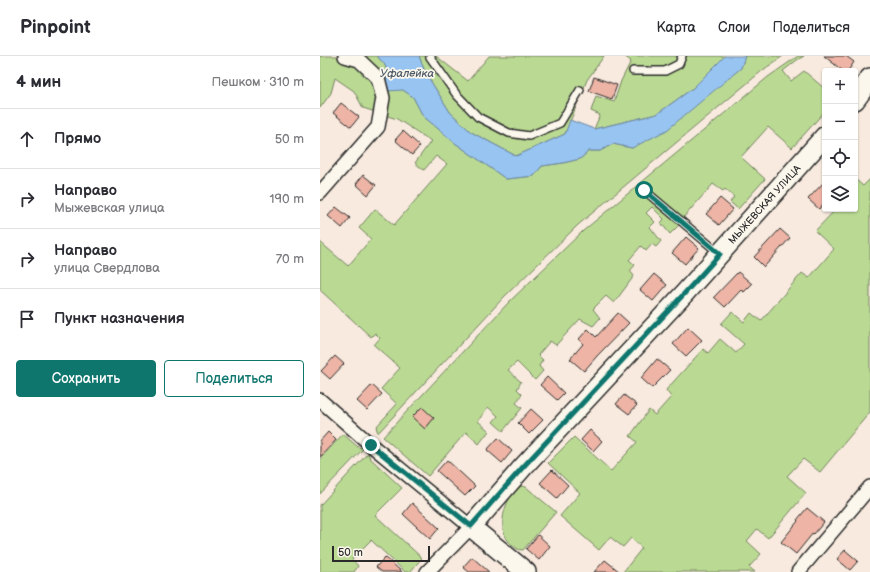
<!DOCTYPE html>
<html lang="ru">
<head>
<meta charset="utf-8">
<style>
	:root { --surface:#fff; --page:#f2f2f3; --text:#2b2b33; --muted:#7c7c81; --line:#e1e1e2; --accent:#0f766e }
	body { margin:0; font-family:"Balsamiq Sans",sans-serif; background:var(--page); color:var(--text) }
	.controls { position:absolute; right:12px; top:12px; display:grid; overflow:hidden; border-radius:4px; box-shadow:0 1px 3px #0004 }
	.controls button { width:36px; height:36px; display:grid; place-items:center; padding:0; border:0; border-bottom:1px solid var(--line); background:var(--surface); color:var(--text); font:20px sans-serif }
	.scale { position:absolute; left:12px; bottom:10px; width:98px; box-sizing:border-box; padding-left:4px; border:2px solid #2b2b2b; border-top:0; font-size:11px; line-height:14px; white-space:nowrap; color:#2b2b2b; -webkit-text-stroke:3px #fbf7ec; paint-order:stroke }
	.stop { position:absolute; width:12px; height:12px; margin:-9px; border:3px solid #0f766e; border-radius:50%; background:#fff }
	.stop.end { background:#0f766e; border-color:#fff; box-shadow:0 1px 4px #0008 }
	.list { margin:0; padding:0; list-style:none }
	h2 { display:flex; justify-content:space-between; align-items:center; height:52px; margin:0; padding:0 16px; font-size:17px }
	h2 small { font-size:13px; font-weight:400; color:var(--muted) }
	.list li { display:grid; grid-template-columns:26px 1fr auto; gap:12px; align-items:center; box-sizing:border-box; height:60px; padding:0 16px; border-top:1px solid var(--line) }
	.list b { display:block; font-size:15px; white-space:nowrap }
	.list p { margin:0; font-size:13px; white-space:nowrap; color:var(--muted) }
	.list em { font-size:13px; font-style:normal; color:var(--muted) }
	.actions { display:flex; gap:8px; padding:12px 16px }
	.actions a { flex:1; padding:9px 0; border:1px solid var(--accent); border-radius:4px; text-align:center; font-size:14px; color:var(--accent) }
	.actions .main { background:var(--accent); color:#fff }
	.icon { flex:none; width:22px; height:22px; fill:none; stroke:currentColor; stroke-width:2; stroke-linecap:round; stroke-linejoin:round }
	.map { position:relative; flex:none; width:550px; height:516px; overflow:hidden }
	header { display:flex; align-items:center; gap:24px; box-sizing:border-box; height:56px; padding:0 20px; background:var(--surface); border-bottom:1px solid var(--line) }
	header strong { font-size:19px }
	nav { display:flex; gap:22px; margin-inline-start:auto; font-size:14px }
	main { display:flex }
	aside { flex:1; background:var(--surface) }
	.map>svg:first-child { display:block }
</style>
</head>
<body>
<header>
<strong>Pinpoint</strong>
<nav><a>Карта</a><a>Слои</a><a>Поделиться</a></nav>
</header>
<main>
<aside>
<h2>4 мин<small>Пешком · 310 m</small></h2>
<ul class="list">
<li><svg class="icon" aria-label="ahead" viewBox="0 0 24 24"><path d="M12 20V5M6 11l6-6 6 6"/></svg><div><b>Прямо</b></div><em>50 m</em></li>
<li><svg class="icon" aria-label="right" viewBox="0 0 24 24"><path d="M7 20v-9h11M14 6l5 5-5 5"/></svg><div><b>Направо</b><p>Мыжевская улица</p></div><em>190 m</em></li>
<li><svg class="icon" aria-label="right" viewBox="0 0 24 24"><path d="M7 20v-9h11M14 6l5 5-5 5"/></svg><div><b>Направо</b><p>улица Свердлова</p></div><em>70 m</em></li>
<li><svg class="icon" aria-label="arrive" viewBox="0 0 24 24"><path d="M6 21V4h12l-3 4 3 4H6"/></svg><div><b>Пункт назначения</b></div></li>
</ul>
<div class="actions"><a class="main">Сохранить</a><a>Поделиться</a></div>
</aside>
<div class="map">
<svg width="550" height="516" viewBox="0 0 550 516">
	<rect width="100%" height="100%" fill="#f8eade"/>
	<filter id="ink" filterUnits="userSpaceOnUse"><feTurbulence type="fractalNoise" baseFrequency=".025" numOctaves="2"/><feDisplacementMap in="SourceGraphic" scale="8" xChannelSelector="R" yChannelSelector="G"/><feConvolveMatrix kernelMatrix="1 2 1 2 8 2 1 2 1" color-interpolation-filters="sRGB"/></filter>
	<g filter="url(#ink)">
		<g fill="#bada93" stroke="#72825f">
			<polygon points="0,0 57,0 65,9 68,19 64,29 83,34 93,41 103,60 135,87 186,123 214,120 222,110 243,107 260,103 269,95 280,95 293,88 312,92 421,12 425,0 463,0 443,14 258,169 184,241 58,377 56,371 77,348 61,333 80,312 54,289 60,282 55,277 51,281 0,234 0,186 28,210 51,183 39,172 55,153 74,169 127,108 116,100 104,114 95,107 111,85 77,63 43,52 34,35 15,22 11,37 0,52"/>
			<polygon points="99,0 116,0 148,25 169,0 284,0 267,24 245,78 196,100 151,76 130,56 105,16"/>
			<polygon points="304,0 405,0 373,32 337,58 274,73 280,59 271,55 276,40 294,46 301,25 311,5"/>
			<polygon points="478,0 484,0 477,4 463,15 471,25 484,15 505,33 505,55 472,92 448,71 421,101 445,123 418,153 410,146 414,141 405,133 403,135 393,128 363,162 328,133 324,131 320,135 360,168 350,178 341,167 344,163 332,151 326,157 335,166 330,171 341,185 336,191 332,188 326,195 321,190 309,204 315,209 310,215 314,220 294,247 286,240 273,253 280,262 273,270 260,263 236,289 230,285 218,299 223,304 219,310 223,315 215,324 197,306 188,314 201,326 197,333 202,338 196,347 202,352 183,375 173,366 178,360 168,351 158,365 169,375 159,388 146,376 108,420 63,381 189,246 263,175 448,21"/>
			<polygon points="535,123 543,130 550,123 550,356 500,416 483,403 467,420 486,437 448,482 437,473 427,485 441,498 429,511 435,516 303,516 322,492 311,482 303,491 290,481 279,494 240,460 260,437 228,407 254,381 291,415 317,386 310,380 329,354 335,359 351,341 346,334 383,293 388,297 400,283 416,297 424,288 401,268 412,256 424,266 431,257 441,265 482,217 489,222 514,193 495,175 516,153 535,153"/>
			<polygon points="23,378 38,391 44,392 0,438 0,403"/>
			<polygon points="48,397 50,402 82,432 55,459 102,502 90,516 85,516 51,484 32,503 38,510 34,516 0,516 0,449"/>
			<path d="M201,430L206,431L236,456L203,494C198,494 196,492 192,489C178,477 182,456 190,441C192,437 197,433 201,430Z"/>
		</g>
		<polygon fill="#98c4f2" stroke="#6c87a2" points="57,0 99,0 105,16 130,56 151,76 196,100 245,78 250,64 274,73 337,58 373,32 405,0 425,0 421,12 347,74 312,92 293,88 280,95 269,95 260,103 243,107 222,110 214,120 186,123 135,87 103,60 93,41 83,34 68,35 64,29 68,19 65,9"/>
		<g fill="#eeb5a6" stroke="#2b2b2b">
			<polygon points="504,0 526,0 534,6 528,15 523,15"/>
			<polygon points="274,21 297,29 292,43 269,35"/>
			<polygon points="21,47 39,61 31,71 13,57"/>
			<polygon points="83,75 100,90 92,99 75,84"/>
			<polygon points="43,119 56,129 48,139 36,128"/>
			<polygon points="505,125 505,146 499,153 488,143"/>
			<polygon points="400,142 413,153 399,169 386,158"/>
			<polygon points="16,151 30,162 22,172 8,160"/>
			<polygon points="460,173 470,182 444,211 434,201"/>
			<polygon points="366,181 379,192 365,208 352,197"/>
			<polygon points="418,216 432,228 424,236 421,234 405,251 394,241"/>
			<polygon points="334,218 347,229 333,245 320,234"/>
			<polygon points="298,257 309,267 277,300 264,315 250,303 263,288 259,283 268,273 276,281"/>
			<polygon points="368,271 382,284 366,300 353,288"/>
			<polygon points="15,300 24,308 10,323 1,315"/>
			<polygon points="337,303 350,314 332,332 321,322"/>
			<polygon points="227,321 244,337 237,344 220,329"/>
			<polygon points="52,329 62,338 47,354 37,345"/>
			<polygon points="304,339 317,349 309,358 296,348"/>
			<polygon points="102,351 114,362 105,373 92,361"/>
			<polygon points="211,353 223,364 209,378 198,367"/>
			<polygon points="270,374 282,385 273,395 261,384"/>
			<polygon points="8,376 16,384 0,401 0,385"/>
			<polygon points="178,382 192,395 182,407 167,394"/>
			<polygon points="127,404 155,430 145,440 117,415"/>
			<polygon points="232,414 248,429 237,442 220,427"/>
			<polygon points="92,447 119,472 110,483 83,458"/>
			<polygon points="487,452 504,466 494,478 493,477 476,498 461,486 478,465 477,464"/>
			<polygon points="218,479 230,490 219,504 206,493"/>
			<polygon points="525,494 538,505 530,514 517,503"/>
			<polygon points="65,501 82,516 62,516 56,511"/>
			<polygon points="152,501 169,516 149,516 143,511"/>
			<polygon points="285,504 300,516 274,516"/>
		</g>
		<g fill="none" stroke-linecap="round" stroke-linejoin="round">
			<g stroke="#2b2b2b" stroke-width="10">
				<g id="lane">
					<polyline points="111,0 110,1 136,38 158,61 189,77 209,80 240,67 260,34"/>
					<polyline points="313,15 345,15 359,8 362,0"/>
					<polyline points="324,134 399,197"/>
				</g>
			</g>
			<g stroke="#2b2b2b" stroke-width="16">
				<g id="street">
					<polyline points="0,137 58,71 63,42 58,22 39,4 25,0"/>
					<polyline points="0,344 51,389 151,471 107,516"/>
					<polyline points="478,516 550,431"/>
				</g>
			</g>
			<g stroke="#2b2b2b" stroke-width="22">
				<g id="secondary">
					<polyline points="535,44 541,36 550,22"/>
					<polyline points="206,516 151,471 203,411 363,239 505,80"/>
				</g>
			</g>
			<use href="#lane" stroke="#fbf7ec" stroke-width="7"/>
			<use href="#street" stroke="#fbf7ec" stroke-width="13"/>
			<use href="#secondary" stroke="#fbf7ec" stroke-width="19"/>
		</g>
	</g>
	<g fill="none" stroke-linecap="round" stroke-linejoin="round" filter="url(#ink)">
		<polyline stroke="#0f766e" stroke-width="5" points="51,389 151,470 203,411 363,239 400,198 324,134"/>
	</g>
	<g text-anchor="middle" stroke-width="3.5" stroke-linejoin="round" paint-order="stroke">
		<g font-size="10" fill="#2b2b2b" stroke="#fbf7ec">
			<text transform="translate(444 148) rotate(-48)" y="4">МЫЖЕВСКАЯ УЛИЦА</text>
		</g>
		<g font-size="11" font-style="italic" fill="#4c5967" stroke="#fbf7ec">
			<text x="87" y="21">Уфалейка</text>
		</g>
	</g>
</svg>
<div class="controls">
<button>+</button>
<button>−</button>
<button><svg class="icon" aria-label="locate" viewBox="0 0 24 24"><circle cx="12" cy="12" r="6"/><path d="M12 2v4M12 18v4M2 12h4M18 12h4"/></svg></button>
<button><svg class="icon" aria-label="layers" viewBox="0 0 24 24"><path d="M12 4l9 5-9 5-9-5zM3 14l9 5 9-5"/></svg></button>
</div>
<div class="scale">50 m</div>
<div class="stop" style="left:324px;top:134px"></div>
<div class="stop end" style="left:51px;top:389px"></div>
</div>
</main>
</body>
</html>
